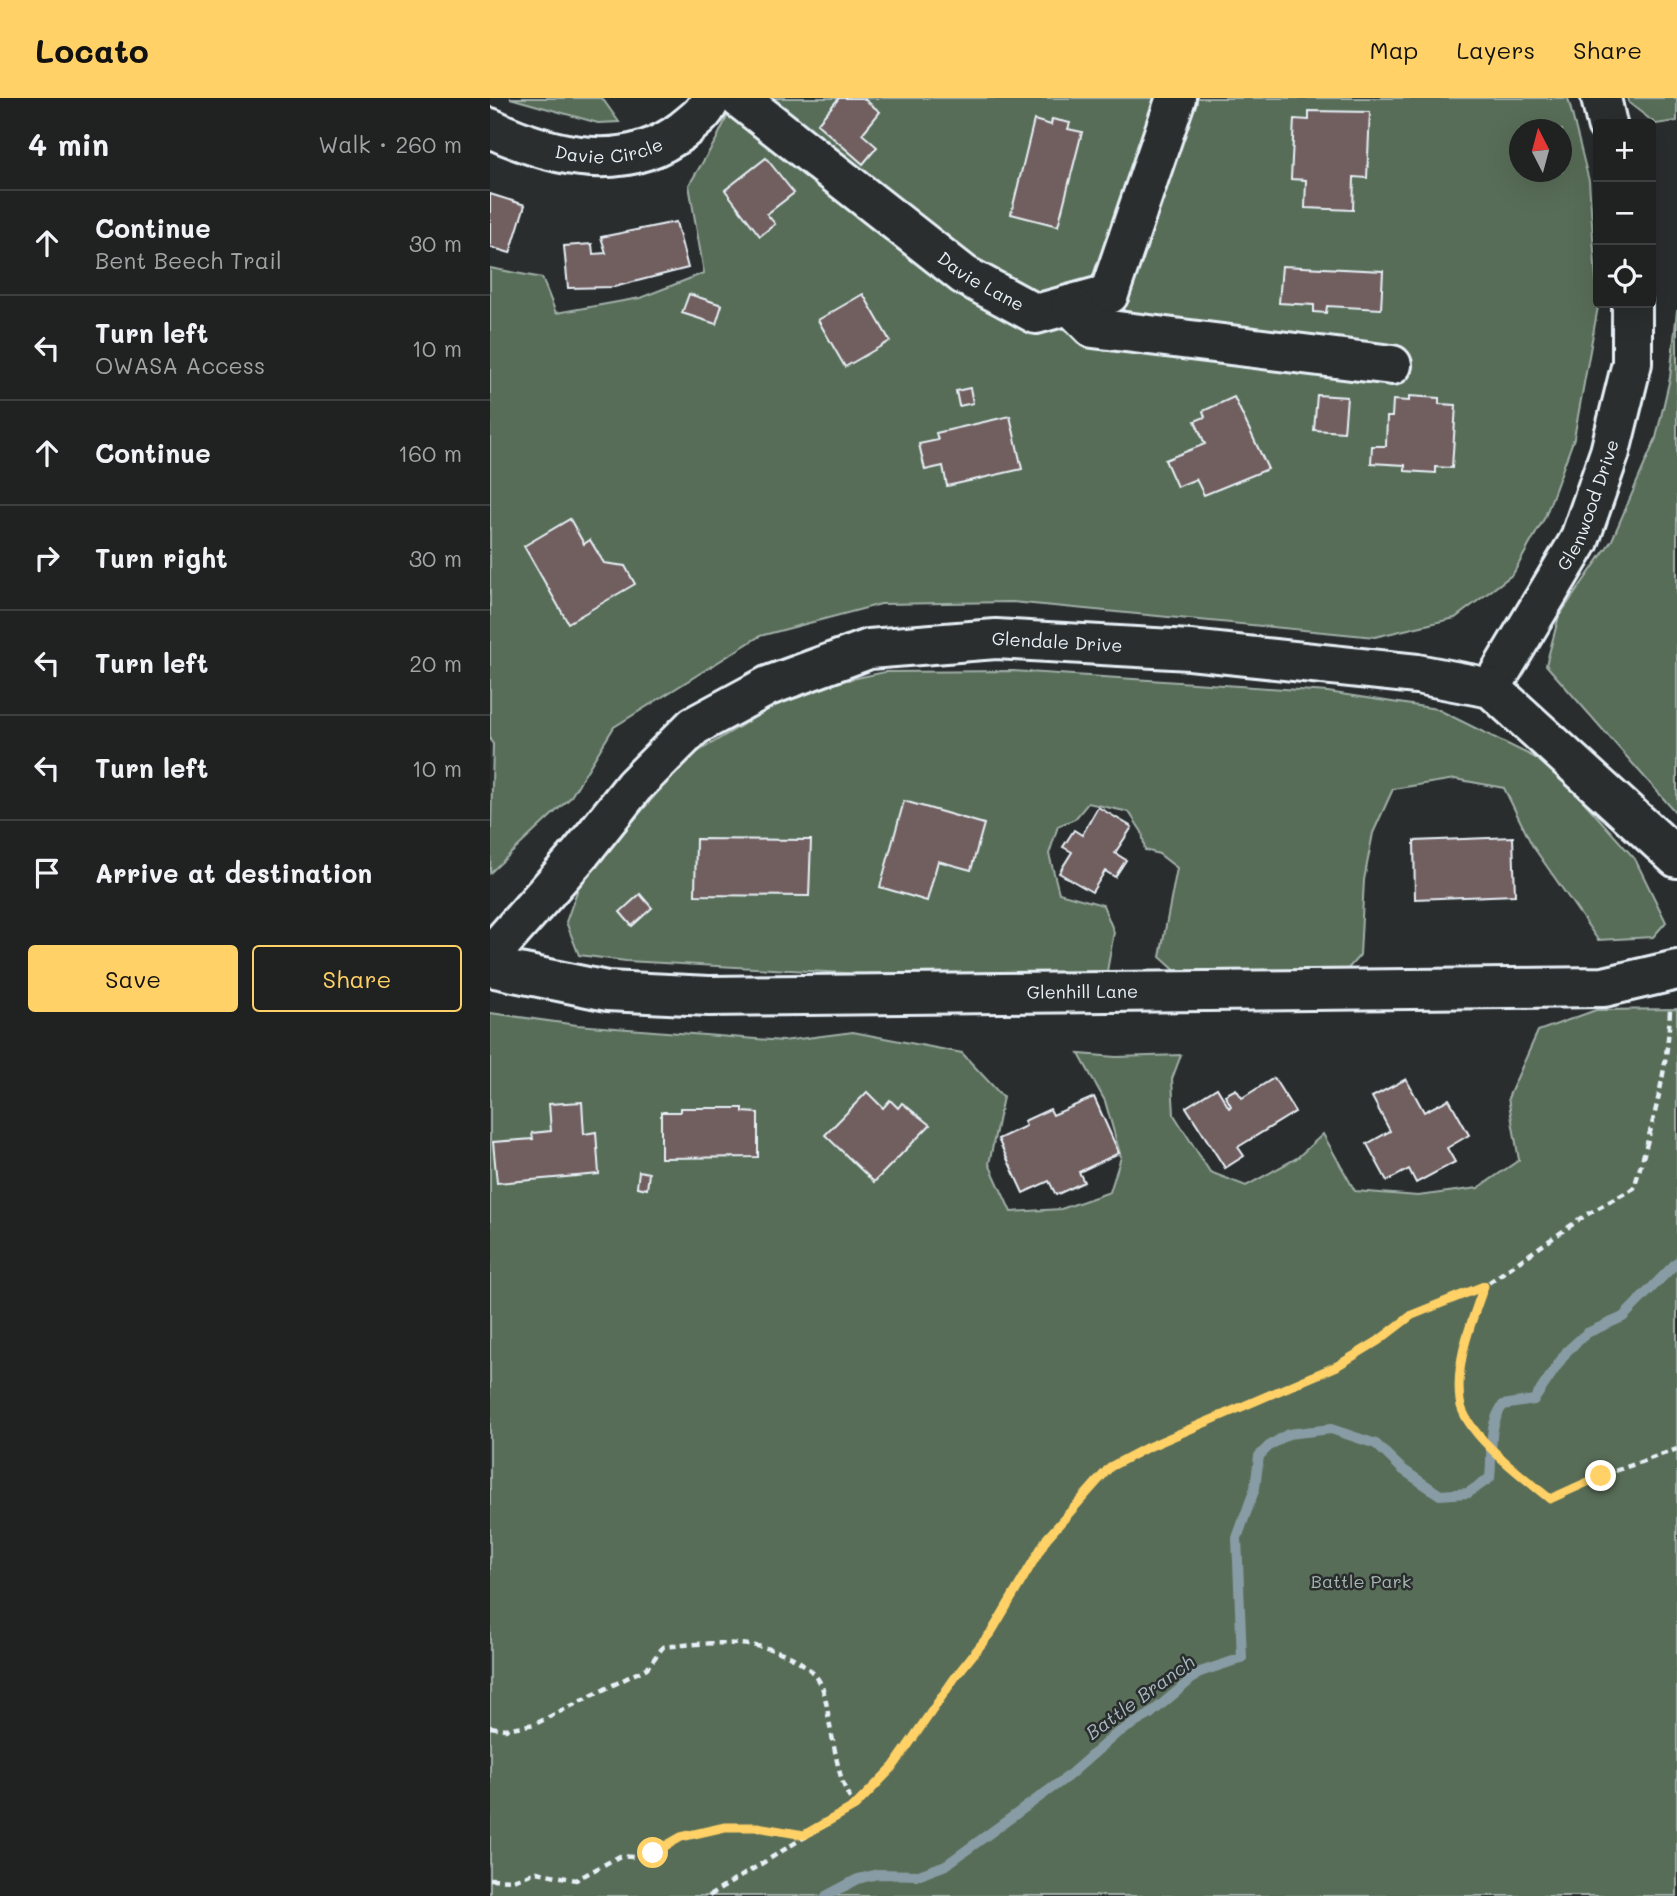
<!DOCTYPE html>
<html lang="en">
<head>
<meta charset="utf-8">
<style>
	:root { --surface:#202222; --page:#282a2a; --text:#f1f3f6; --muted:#a2a4a5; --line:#3d3f40; --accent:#ffd166 }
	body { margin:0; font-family:Mali,sans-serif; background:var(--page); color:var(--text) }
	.controls { position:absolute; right:21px; top:21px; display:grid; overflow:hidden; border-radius:7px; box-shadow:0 7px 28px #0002 }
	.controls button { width:63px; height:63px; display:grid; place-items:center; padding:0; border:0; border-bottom:2px solid var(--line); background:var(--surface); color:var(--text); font:35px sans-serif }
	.compass { position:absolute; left:1019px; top:21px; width:63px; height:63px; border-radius:50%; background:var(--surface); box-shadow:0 7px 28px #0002; rotate:354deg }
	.stop { position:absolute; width:21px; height:21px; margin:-16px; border:5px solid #ffd166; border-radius:50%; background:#fff }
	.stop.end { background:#ffd166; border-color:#fff; box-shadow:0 2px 7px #0008 }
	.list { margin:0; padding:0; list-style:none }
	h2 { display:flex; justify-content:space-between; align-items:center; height:91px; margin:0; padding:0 28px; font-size:30px }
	h2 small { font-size:23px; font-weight:400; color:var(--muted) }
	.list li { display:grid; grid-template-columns:46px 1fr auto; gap:21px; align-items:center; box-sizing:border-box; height:105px; padding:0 28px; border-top:2px solid var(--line) }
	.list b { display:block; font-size:26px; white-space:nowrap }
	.list p { margin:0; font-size:23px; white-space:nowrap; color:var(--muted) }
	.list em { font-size:23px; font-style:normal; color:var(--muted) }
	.actions { display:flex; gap:14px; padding:21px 28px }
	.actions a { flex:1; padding:16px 0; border:2px solid var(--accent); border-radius:7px; text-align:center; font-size:24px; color:var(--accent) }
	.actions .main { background:var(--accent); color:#111 }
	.icon { flex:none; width:38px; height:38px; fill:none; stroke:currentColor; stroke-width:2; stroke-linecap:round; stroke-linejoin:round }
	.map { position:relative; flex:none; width:1187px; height:1798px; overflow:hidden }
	header { display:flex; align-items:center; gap:42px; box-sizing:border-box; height:98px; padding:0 35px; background:var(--accent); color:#111 }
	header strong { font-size:33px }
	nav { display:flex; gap:38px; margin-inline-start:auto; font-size:24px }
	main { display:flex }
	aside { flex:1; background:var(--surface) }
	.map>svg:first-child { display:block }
</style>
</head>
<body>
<header>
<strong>Locato</strong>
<nav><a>Map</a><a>Layers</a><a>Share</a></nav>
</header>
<main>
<aside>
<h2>4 min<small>Walk · 260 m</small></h2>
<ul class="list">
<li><svg class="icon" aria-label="ahead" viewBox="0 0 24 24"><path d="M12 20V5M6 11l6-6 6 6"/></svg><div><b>Continue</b><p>Bent Beech Trail</p></div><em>30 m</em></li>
<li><svg class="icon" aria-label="left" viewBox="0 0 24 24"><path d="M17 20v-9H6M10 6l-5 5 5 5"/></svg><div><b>Turn left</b><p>OWASA Access</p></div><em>10 m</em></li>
<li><svg class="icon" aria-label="ahead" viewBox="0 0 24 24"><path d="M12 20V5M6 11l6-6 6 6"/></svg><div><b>Continue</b></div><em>160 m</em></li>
<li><svg class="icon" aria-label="right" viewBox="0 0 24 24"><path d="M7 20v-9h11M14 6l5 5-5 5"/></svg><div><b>Turn right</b></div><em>30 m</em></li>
<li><svg class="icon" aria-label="left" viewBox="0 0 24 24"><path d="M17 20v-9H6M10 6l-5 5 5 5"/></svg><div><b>Turn left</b></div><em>20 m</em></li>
<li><svg class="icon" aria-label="left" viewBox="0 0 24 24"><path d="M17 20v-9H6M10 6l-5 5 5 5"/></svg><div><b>Turn left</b></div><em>10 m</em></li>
<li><svg class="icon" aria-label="arrive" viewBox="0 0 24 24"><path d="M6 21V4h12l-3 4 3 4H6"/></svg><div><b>Arrive at destination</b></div></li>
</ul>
<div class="actions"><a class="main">Save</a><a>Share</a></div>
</aside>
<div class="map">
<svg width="1187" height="1798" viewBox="0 0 1187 1798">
	<rect width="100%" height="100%" fill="#2a2d2e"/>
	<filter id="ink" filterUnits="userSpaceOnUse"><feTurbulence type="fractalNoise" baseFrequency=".0143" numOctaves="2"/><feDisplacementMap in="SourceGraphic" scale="14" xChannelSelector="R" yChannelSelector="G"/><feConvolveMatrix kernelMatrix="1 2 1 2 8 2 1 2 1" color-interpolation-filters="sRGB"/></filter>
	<g filter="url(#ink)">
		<g fill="#586d58" stroke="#a0afa8" stroke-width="2" fill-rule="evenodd">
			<polygon points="20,0 112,0 129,24 108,25"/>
			<path d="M246,0H1078L1099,83L1108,209L1084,340L1055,419L1023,476L965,520L885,539L522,504L391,506L270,538L124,629L80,700L0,775L3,646L0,642V170L52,180L66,215L150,200L214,175L199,87L226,42ZM1030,32H1072V74H1030Z"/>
			<polygon points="1138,0 1187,0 1187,23 1166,26 1139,5"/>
			<polygon points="1187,212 1187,716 1056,567 1069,518 1122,442 1166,340 1180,280"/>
			<polygon points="523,573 838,594 947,611 1062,668 1145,761 1176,824 1163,839 1108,842 1042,747 1014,690 965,681 903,691 883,735 874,782 870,857 855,874 689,876 670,859 687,770 669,756 655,752 652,734 639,714 598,705 585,721 568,728 559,756 569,795 613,807 624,834 616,879 408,878 136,863 89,857 76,824 90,785 196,661 310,592 395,574"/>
			<polygon points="1187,911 1187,1798 0,1798 0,915 87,927 293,943 363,934 472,955 513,999 499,1066 521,1114 571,1111 620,1094 631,1059 615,1003 589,956 626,959 691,957 682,981 684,1017 720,1074 756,1088 807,1060 833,1036 865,1093 928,1098 988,1090 1029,1062 1018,1000 1048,933 1106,912"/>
		</g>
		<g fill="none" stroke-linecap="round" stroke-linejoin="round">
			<path stroke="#889ca5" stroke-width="10" d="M336,1798L368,1781L388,1776L429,1777L456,1767L577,1679L626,1636L659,1617L710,1574L752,1560L747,1440L765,1390L769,1358L779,1348L798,1336L841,1331L886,1346L912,1371L950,1397L978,1395L1000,1380C1003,1354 997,1329 1013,1307L1044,1302L1077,1253L1097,1235L1133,1219L1187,1164"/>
		</g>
		<g fill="#715e5e" stroke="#e8f1f8" stroke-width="2">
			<polygon points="349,0 373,0 390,14 372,36 387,49 373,66 327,26"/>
			<polygon points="819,13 880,14 877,80 864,79 863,112 815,110 816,82 801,81 804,21 819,22"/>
			<polygon points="562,21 580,25 578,31 592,34 568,128 521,116 544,22 561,27"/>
			<polygon points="276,60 304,95 277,116 285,126 270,138 235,92"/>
			<polygon points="0,96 35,107 20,155 0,149"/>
			<polygon points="186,124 198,170 124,189 78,190 74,148 102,146 103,156 116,155 111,139"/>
			<polygon points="792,168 893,173 891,211 837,208 836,215 824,214 824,207 789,205"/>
			<polygon points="199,196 232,207 226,226 192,215"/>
			<polygon points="373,196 400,243 355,269 328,222"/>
			<polygon points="480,290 483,305 469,308 466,293"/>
			<polygon points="827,297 857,299 854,334 824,332"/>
			<polygon points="919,298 949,300 949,306 966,307 962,370 946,369 946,375 915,373 915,367 881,365 882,348 896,348 897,319 902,319 903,302 919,303"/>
			<polygon points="744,299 778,371 714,397 706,381 687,389 675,362 715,346 705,323 715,319 713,313"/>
			<polygon points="520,318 532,371 457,388 453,368 435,372 429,346 448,342 446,335"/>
			<polygon points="80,421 94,446 100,442 114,465 135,468 145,486 78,525 34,448"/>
			<polygon points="414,703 494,726 481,772 448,763 437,803 390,789"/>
			<polygon points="608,709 642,729 625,755 636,762 625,779 615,773 602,794 569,775 582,754 573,749 584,732 592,737"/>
			<polygon points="1023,739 1025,797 925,801 924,743"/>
			<polygon points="206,741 321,742 319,798 205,797"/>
			<polygon points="150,796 162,810 142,828 130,814"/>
			<polygon points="784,980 805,1014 748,1049 754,1058 735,1070 696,1009 727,990 739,1010 741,1008 735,997 746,991 752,1000"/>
			<polygon points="916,981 934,1014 959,1001 979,1037 957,1050 965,1064 926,1085 919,1071 897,1083 877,1046 900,1033 882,999"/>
			<polygon points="377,994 393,1010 400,1002 408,1010 412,1005 440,1027 384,1084 335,1037"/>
			<polygon points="604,999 629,1055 589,1074 594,1084 566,1097 559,1083 533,1095 508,1041 536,1028 534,1023 560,1011 563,1017"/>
			<polygon points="92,1004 94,1036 106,1034 109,1076 7,1085 3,1044 43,1041 42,1035 61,1033 59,1006"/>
			<polygon points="190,1010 253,1010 253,1014 268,1015 268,1059 171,1060 171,1014 190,1014"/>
			<polygon points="149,1073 159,1075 157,1091 147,1089"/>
		</g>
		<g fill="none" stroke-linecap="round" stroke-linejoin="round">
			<g stroke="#e8f1f8" stroke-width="44">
				<g id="minor">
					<path id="s1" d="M249,0L474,177L546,216L619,196L686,0"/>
					<polyline points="1111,0 1117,26"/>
					<path id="s2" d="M0,30C62,59 135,77 193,32C206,21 215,16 221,0"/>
					<polyline points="580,207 603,230 902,267"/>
					<path id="s3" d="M1001,590L1089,443L1120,354L1142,265V205"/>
					<path id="s4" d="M0,858L90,756L144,688L204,628L278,588L379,551L506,541L700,552L927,576L1001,590L1187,760"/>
					<path id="s5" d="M0,869L117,893L219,898L1114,889L1187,872"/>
				</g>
			</g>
			<g stroke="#e8f1f8" stroke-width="4.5" stroke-dasharray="7 5" stroke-linecap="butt">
				<path d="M994,1189C981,1224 965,1266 970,1304C974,1334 1037,1382 1060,1401L1111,1378L1187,1351"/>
				<path d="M0,1629L15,1631L45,1626L157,1570L173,1549C221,1544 295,1537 328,1581C337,1594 338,1622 342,1638C347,1662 350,1688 365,1708"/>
				<polyline points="0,1781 23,1782 47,1774 86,1782 130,1758 143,1759 163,1755 191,1739 235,1729 267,1729 314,1737"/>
				<path d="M219,1798L365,1708L403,1669L466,1578L502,1533L557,1440L620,1369L656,1350L847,1268L888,1243L922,1217L994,1188L1096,1117L1144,1090C1162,1030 1178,973 1180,911"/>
			</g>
			<use href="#minor" stroke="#2a2d2e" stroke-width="38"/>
		</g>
	</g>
	<g fill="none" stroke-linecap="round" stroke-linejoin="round" filter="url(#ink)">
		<path stroke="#ffd166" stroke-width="9" d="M163,1755L191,1739L235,1729H267L314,1737L365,1708L403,1669L466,1578L502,1533L557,1440L620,1369L656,1350L847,1268L888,1243L922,1217L994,1188C981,1225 965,1264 970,1303C974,1336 1036,1381 1060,1401L1111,1378"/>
	</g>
	<g text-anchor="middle" stroke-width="5" stroke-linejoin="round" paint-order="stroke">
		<g font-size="18" fill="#e8f1f8" stroke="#2a2d2e">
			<text dy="6" stroke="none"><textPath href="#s2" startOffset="124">Davie Circle</textPath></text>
			<text dy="6" stroke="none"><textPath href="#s1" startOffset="304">Davie Lane</textPath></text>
			<text dy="6" stroke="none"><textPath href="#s3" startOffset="208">Glenwood Drive</textPath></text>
			<text dy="6" stroke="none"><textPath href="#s4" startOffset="688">Glendale Drive</textPath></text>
			<text dy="6" stroke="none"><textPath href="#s5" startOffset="595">Glenhill Lane</textPath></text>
		</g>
		<g font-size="18" fill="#a7b6b0" stroke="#2a2d2e">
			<text x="871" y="1490">Battle Park</text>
		</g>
		<g font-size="19" font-style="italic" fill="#a8b8c0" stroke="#2a2d2e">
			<text transform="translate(650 1599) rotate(-36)" y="7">Battle Branch</text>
		</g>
	</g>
</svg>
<div class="controls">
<button>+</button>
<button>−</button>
<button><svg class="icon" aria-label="locate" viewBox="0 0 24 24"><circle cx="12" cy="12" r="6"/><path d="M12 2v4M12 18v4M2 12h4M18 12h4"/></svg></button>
</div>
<svg class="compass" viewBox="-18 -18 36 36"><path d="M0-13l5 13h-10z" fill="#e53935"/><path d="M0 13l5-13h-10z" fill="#a2a4a5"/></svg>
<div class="stop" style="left:163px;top:1755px"></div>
<div class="stop end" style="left:1111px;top:1378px"></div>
</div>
</main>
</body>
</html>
